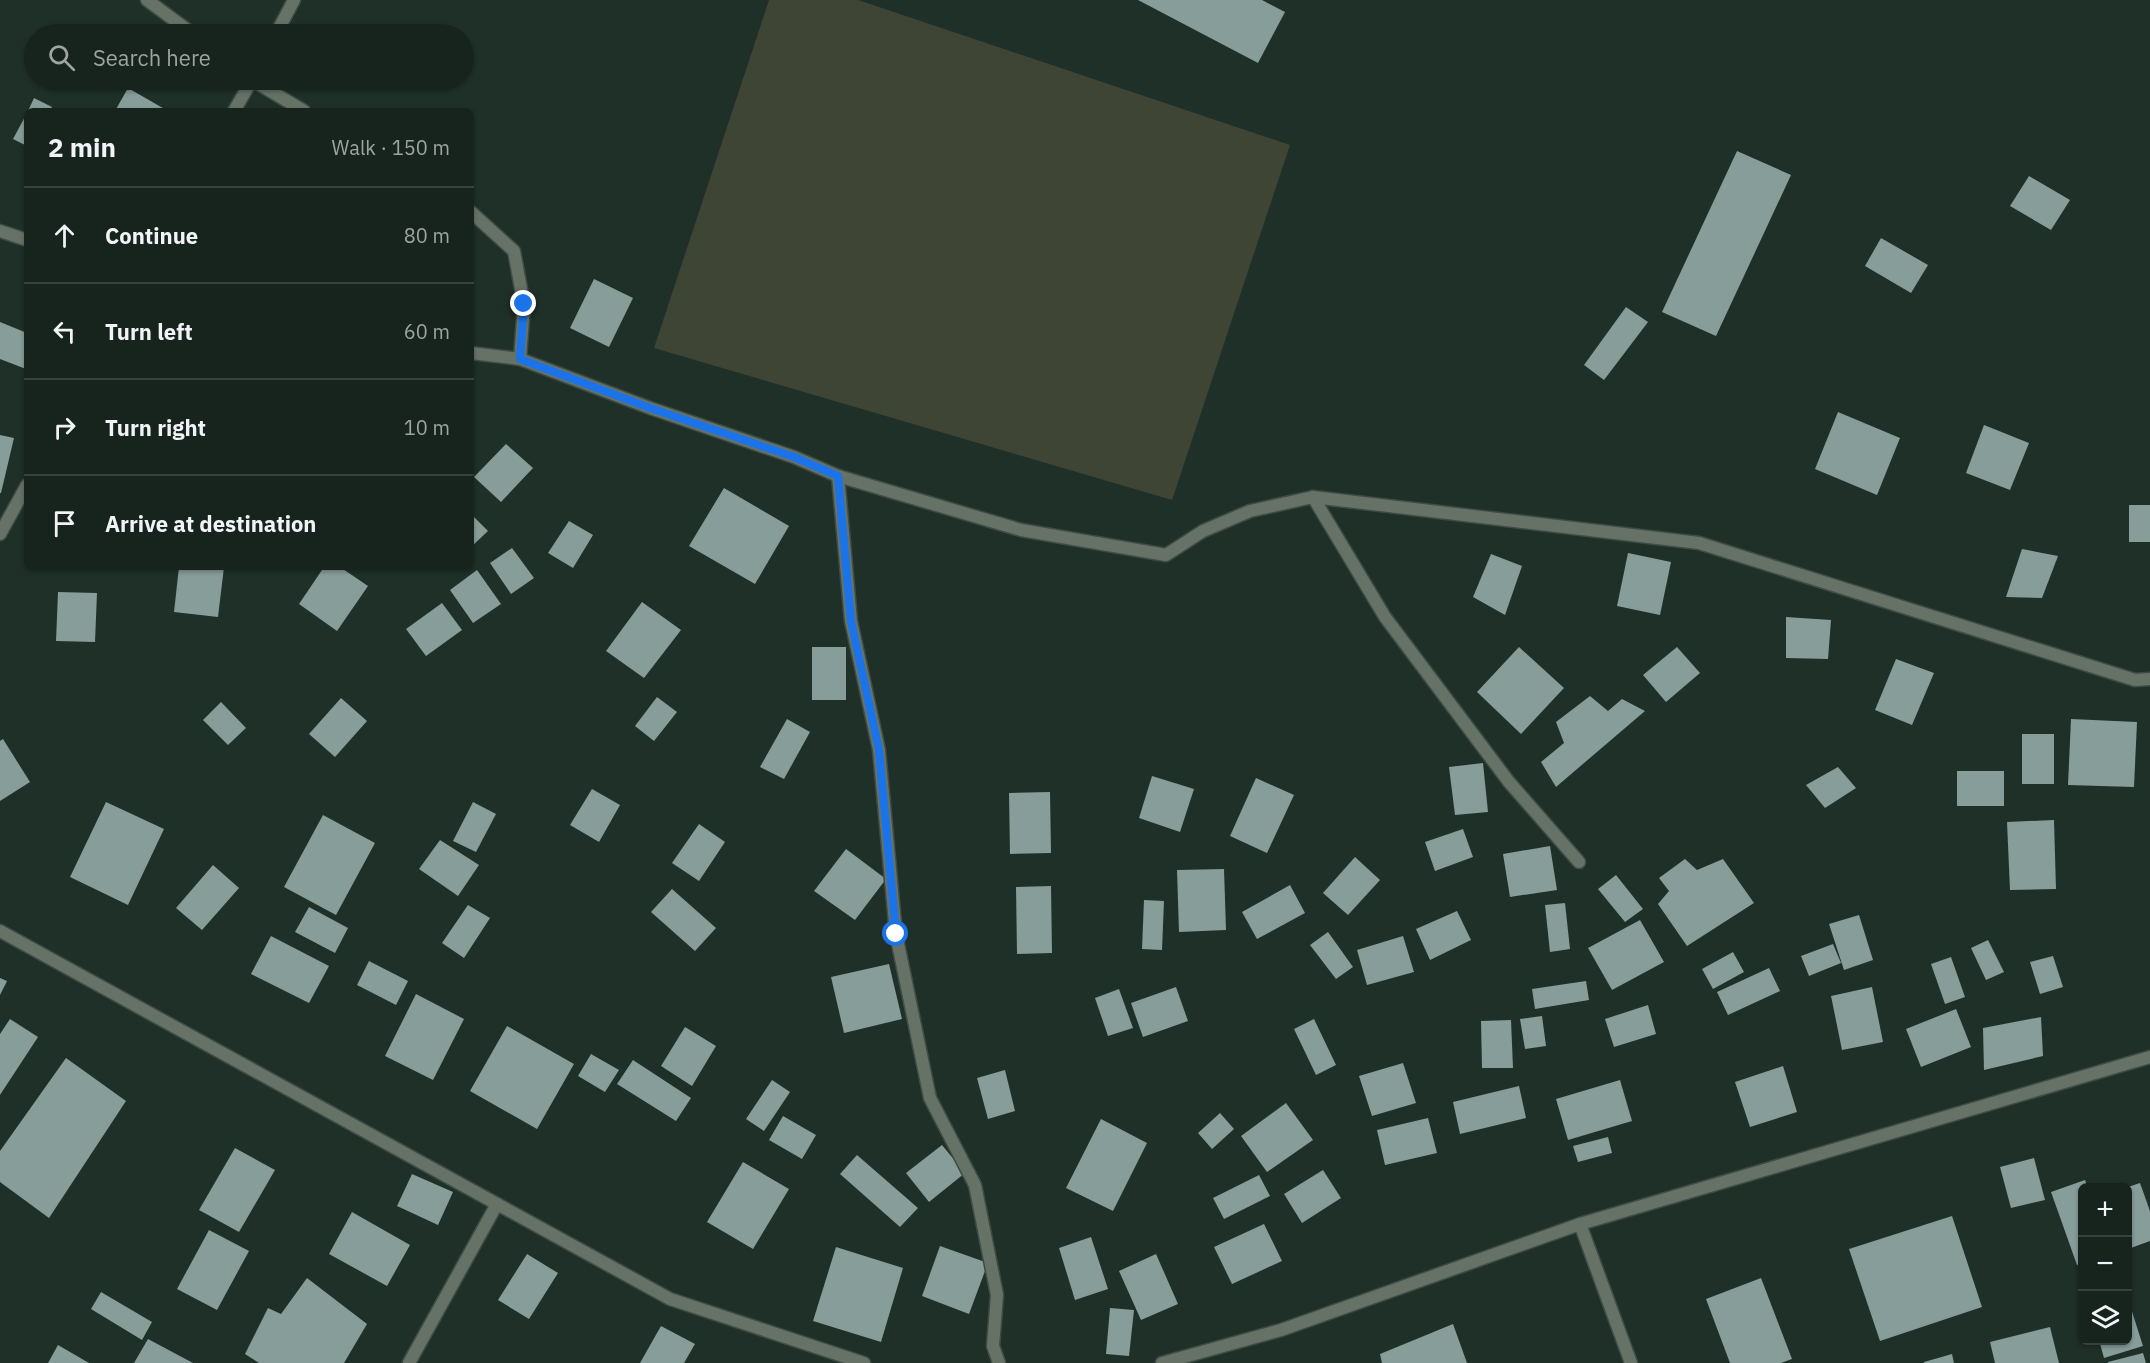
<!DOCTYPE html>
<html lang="en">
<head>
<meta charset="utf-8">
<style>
	:root { --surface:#17241e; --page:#202c27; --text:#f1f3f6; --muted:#9ea4a4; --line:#36413c }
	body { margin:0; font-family:"IBM Plex Sans",sans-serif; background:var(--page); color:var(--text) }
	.controls { position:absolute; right:18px; bottom:18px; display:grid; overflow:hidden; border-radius:9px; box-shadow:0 2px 4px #0004 }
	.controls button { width:54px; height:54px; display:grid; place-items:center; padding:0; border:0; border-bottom:2px solid var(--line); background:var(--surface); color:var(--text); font:30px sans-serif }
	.stop { position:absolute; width:18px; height:18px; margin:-14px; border:4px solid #1a73e8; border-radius:50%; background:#fff }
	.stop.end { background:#1a73e8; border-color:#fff; box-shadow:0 2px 6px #0008 }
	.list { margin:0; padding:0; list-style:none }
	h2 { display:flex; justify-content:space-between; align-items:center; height:78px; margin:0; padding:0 24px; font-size:26px }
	h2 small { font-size:20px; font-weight:400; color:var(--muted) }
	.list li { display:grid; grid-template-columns:39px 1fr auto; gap:18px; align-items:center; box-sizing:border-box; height:96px; padding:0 24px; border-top:2px solid var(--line) }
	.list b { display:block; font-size:22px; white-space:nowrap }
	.list em { font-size:20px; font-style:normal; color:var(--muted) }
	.icon { flex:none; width:33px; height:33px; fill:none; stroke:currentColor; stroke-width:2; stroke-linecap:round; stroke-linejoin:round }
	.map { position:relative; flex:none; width:2150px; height:1363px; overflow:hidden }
	.search { position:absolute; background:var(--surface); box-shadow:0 2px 4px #0004; left:24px; top:24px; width:450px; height:66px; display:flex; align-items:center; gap:15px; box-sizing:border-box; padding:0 21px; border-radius:33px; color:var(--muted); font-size:22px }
	.panel { position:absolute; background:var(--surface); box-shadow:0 2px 4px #0004; left:24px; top:108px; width:450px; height:462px; border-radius:9px }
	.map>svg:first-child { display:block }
</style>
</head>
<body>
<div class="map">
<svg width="2150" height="1363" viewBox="0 0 2150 1363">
	<rect width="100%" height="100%" fill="#1f3028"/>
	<polygon fill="#3f4534" points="769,0 858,0 1290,145 1172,500 654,348"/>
	<g fill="#869d9a">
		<polygon points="1138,0 1262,0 1285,12 1258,63"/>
		<polygon points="128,88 168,111 115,111"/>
		<polygon points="34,98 52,107 50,111 28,111"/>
		<polygon points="27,113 27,146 13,139"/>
		<polygon points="1737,151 1791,175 1716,336 1662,312"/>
		<polygon points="2029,176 2070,200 2051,230 2010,206"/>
		<polygon points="1881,238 1928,265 1911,293 1865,266"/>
		<polygon points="594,279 633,298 609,347 570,328"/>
		<polygon points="1626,307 1648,322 1604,380 1584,365"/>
		<polygon points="0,322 27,333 26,369 0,359"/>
		<polygon points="1838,412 1900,438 1877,495 1815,469"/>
		<polygon points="1984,425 2029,443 2010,490 1966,473"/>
		<polygon points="0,435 14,438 1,493 0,493"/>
		<polygon points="506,444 533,468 501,502 474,477"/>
		<polygon points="724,488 789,526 755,584 689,546"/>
		<rect x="2129" y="505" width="21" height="37"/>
		<polygon points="471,514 488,531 471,547"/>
		<polygon points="569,521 593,535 573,568 548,553"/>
		<polygon points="512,548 534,578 511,594 490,563"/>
		<polygon points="2022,549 2058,556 2042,598 2006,597"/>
		<polygon points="1628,553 1671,562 1660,615 1617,606"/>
		<polygon points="1491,554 1522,566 1505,615 1473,597"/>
		<polygon points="179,567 224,567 218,617 174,612"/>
		<polygon points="324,567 340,567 368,586 337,631 299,604"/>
		<polygon points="477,570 501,604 473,623 450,590"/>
		<polygon points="58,592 97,593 95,642 56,641"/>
		<polygon points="642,602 681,630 644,678 606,651"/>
		<polygon points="442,603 462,630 426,656 406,629"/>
		<polygon points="1786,617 1831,620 1828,659 1786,658"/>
		<rect x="812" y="647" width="34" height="53"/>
		<polygon points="1519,647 1564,688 1521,734 1477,692"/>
		<polygon points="1677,647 1700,673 1666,702 1643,675"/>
		<polygon points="1896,659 1934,673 1912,725 1875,710"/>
		<polygon points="1590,696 1608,711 1622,699 1645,711 1556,787 1541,762 1564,743 1556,722"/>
		<polygon points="657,697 677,712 654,741 635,726"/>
		<polygon points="341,698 367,721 335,757 309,734"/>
		<polygon points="221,702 246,728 228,745 203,720"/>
		<polygon points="787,719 810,732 784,779 760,767"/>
		<polygon points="2071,719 2137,722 2134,787 2068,785"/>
		<rect x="2022" y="734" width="32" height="50"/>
		<polygon points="3,739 30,782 0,801 0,741"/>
		<polygon points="1483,763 1488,812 1455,815 1449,767"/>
		<polygon points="1838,767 1856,788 1825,808 1806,785"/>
		<rect x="1957" y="771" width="47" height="35"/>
		<polygon points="1152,776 1194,789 1180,832 1139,818"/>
		<polygon points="1256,778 1294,795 1267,853 1230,836"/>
		<polygon points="592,789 620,805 599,842 570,825"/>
		<polygon points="1050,792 1051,853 1010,854 1009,793"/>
		<polygon points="106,802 164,829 128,905 70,877"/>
		<polygon points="473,802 496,814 476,852 453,841"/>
		<polygon points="323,815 375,843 336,915 284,887"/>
		<polygon points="2054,820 2056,889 2010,890 2007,822"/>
		<polygon points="699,824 725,842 699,881 672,863"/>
		<polygon points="1463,829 1473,857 1435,871 1425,842"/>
		<polygon points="440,840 479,865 458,896 419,869"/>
		<polygon points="1550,846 1557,890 1510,897 1503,854"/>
		<polygon points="846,849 886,879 855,920 814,891"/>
		<polygon points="1355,857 1380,880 1348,915 1323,893"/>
		<polygon points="1685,859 1697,870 1723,859 1754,903 1687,946 1658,904 1669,891 1659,878"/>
		<polygon points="213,865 239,888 202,930 176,908"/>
		<polygon points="1224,869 1226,930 1179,932 1177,870"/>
		<polygon points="1616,875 1643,909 1625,922 1598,889"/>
		<polygon points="1290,885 1305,913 1257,939 1242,912"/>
		<polygon points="1051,886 1052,953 1017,954 1016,887"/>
		<polygon points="672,889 716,928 695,951 651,912"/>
		<polygon points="1144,900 1164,901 1162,950 1142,949"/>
		<polygon points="1565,903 1570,949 1550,952 1545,905"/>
		<polygon points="468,905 490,918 464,958 442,943"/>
		<polygon points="309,907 348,928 335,953 295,932"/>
		<polygon points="1457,911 1471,940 1430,960 1416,929"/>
		<polygon points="1859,915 1873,960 1844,970 1829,924"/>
		<polygon points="1640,920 1664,962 1612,990 1588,948"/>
		<polygon points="1328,932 1353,967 1336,979 1310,945"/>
		<polygon points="271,936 329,966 309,1003 251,974"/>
		<polygon points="1403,936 1414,972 1367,985 1357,950"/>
		<polygon points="1988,940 2004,972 1986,980 1971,948"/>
		<polygon points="1833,944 1841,963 1809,976 1801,956"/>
		<polygon points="1733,952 1744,972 1713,989 1702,969"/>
		<polygon points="2053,956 2063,987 2040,994 2030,962"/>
		<polygon points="1951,957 1965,997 1945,1004 1931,964"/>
		<polygon points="369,961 408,981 396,1005 357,985"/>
		<polygon points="889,964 902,1019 844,1033 831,977"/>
		<polygon points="1769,968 1780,991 1728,1015 1717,992"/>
		<polygon points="0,978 7,981 0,995"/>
		<polygon points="1586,981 1589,1000 1535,1009 1532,989"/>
		<polygon points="1176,987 1188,1021 1143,1037 1131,1003"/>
		<polygon points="1872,987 1883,1042 1842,1050 1831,996"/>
		<polygon points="1119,989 1133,1028 1108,1036 1095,998"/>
		<polygon points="416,994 464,1019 433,1080 385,1056"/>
		<polygon points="1648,1005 1656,1034 1614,1047 1605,1019"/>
		<polygon points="1956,1009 1971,1047 1921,1067 1906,1029"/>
		<polygon points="1542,1016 1546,1046 1525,1049 1520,1019"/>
		<polygon points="2041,1017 2043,1056 1984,1070 1983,1028"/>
		<polygon points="10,1019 38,1037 0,1095 0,1034"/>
		<polygon points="1314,1019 1336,1065 1316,1075 1294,1029"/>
		<polygon points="1511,1020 1513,1068 1482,1068 1481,1021"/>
		<polygon points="507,1026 574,1064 537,1129 470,1091"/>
		<polygon points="685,1027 716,1046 692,1086 661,1066"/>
		<polygon points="591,1054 619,1070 605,1092 578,1076"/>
		<polygon points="66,1058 126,1101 49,1218 0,1182 0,1151"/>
		<polygon points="633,1060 691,1098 676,1121 617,1084"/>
		<polygon points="1403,1063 1416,1103 1372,1116 1359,1076"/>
		<polygon points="1783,1066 1797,1112 1750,1127 1735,1082"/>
		<polygon points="1005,1070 1015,1111 988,1119 977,1078"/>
		<polygon points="772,1080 790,1092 764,1131 746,1119"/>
		<polygon points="1620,1080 1632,1121 1568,1140 1556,1099"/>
		<polygon points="1519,1086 1526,1118 1460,1134 1453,1102"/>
		<polygon points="1286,1103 1313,1140 1267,1172 1241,1136"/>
		<polygon points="1220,1113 1234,1129 1212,1149 1198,1133"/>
		<polygon points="783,1116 816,1135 802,1159 769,1140"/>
		<polygon points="1428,1118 1437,1153 1385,1165 1377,1130"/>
		<polygon points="1101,1119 1147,1143 1113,1211 1066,1188"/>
		<polygon points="1608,1137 1612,1153 1578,1162 1573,1146"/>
		<polygon points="942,1145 965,1173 929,1202 906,1173"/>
		<polygon points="235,1148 275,1170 239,1232 199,1210"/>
		<polygon points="857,1155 918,1208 900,1227 840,1174"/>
		<polygon points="2034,1158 2045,1200 2011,1208 2000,1167"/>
		<polygon points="743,1162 789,1189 753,1249 707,1222"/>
		<polygon points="1323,1170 1341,1198 1302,1223 1284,1194"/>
		<polygon points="412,1174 453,1192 438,1225 397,1206"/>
		<polygon points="1259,1175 1270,1196 1224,1219 1213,1198"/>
		<polygon points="2085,1180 2088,1188 2082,1188 2082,1263 2077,1265 2051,1192"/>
		<polygon points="2140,1183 2150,1211 2150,1241 2128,1249 2128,1187"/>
		<polygon points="352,1212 410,1245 387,1286 329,1254"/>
		<polygon points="1952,1216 1982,1307 1880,1341 1849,1249"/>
		<polygon points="1264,1224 1282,1261 1232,1284 1214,1247"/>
		<polygon points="209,1230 249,1251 217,1310 177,1289"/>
		<polygon points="1091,1237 1108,1289 1075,1300 1059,1248"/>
		<polygon points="940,1246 988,1263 969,1314 922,1296"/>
		<polygon points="836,1247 903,1268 881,1342 813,1321"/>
		<polygon points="527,1254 558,1273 529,1319 498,1300"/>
		<polygon points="1156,1254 1178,1304 1141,1320 1119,1271"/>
		<polygon points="307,1278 367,1324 344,1363 259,1363 245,1354 268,1308 281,1314"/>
		<polygon points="1761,1278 1792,1359 1781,1363 1730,1363 1706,1299"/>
		<polygon points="101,1292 152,1322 142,1340 91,1309"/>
		<polygon points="2128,1299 2143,1346 2104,1358 2099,1340 2128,1340"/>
		<polygon points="1110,1308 1134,1310 1129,1356 1106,1354"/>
		<polygon points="1453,1324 1467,1363 1382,1363 1380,1354"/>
		<polygon points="661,1326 695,1344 684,1363 640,1363"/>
		<polygon points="2050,1327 2059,1363 1995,1363 1990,1342"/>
		<polygon points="148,1339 193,1363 134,1363"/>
		<polygon points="58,1345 89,1363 48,1363"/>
		<polygon points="2143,1353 2146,1363 2108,1363 2108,1362"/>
		<polygon points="1952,1354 1954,1363 1924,1363 1924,1362"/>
	</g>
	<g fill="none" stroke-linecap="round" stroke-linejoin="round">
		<g stroke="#3d4c45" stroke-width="15">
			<g id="street">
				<polyline points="147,0 193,34"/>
				<polyline points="276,34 294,0"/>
				<polyline points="252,80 304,111"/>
				<polyline points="234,111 252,80"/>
				<polyline points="471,212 514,251 524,305 520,359"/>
				<polyline points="0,231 27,240"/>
				<polyline points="471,353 520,359 650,408 794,457 838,476 851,621 879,750 896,934 930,1098 975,1185 997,1295 993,1346 999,1363"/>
				<polyline points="838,476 1021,530 1166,555 1203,531 1250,511 1313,497 1699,543 2135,680 2150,679"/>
				<polyline points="1313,497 1385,617 1509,782 1579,862"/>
				<polyline points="0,534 27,485"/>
				<polyline points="0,931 670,1299 864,1363"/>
				<polyline points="1580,1224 1631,1363"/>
				<polyline points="409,1363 497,1204"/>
				<polyline points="1162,1363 1281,1330 1580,1224 2150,1057"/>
			</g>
		</g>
		<use href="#street" stroke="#677267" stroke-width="12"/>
	</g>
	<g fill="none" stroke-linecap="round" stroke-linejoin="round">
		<polyline stroke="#1a73e8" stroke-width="8" points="524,304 520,359 650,408 794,457 838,476 851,621 879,750 896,934"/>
	</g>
</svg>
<div class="controls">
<button>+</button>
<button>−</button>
<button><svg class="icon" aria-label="layers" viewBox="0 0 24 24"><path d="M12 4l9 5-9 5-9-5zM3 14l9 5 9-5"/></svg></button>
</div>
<div class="stop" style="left:896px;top:934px"></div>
<div class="stop end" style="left:524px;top:304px"></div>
<div class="search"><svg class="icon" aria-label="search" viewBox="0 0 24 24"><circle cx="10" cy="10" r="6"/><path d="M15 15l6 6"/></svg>Search here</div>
<section class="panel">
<h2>2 min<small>Walk · 150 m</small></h2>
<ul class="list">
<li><svg class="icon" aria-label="ahead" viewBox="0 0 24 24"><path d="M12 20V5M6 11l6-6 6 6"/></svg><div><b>Continue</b></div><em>80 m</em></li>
<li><svg class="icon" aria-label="left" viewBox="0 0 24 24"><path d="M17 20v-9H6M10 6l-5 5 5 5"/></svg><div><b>Turn left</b></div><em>60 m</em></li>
<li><svg class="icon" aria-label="right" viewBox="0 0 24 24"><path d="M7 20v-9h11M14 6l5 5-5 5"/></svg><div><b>Turn right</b></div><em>10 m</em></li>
<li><svg class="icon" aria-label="arrive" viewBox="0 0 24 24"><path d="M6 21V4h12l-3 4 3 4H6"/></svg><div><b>Arrive at destination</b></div></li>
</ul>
</section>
</div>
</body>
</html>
